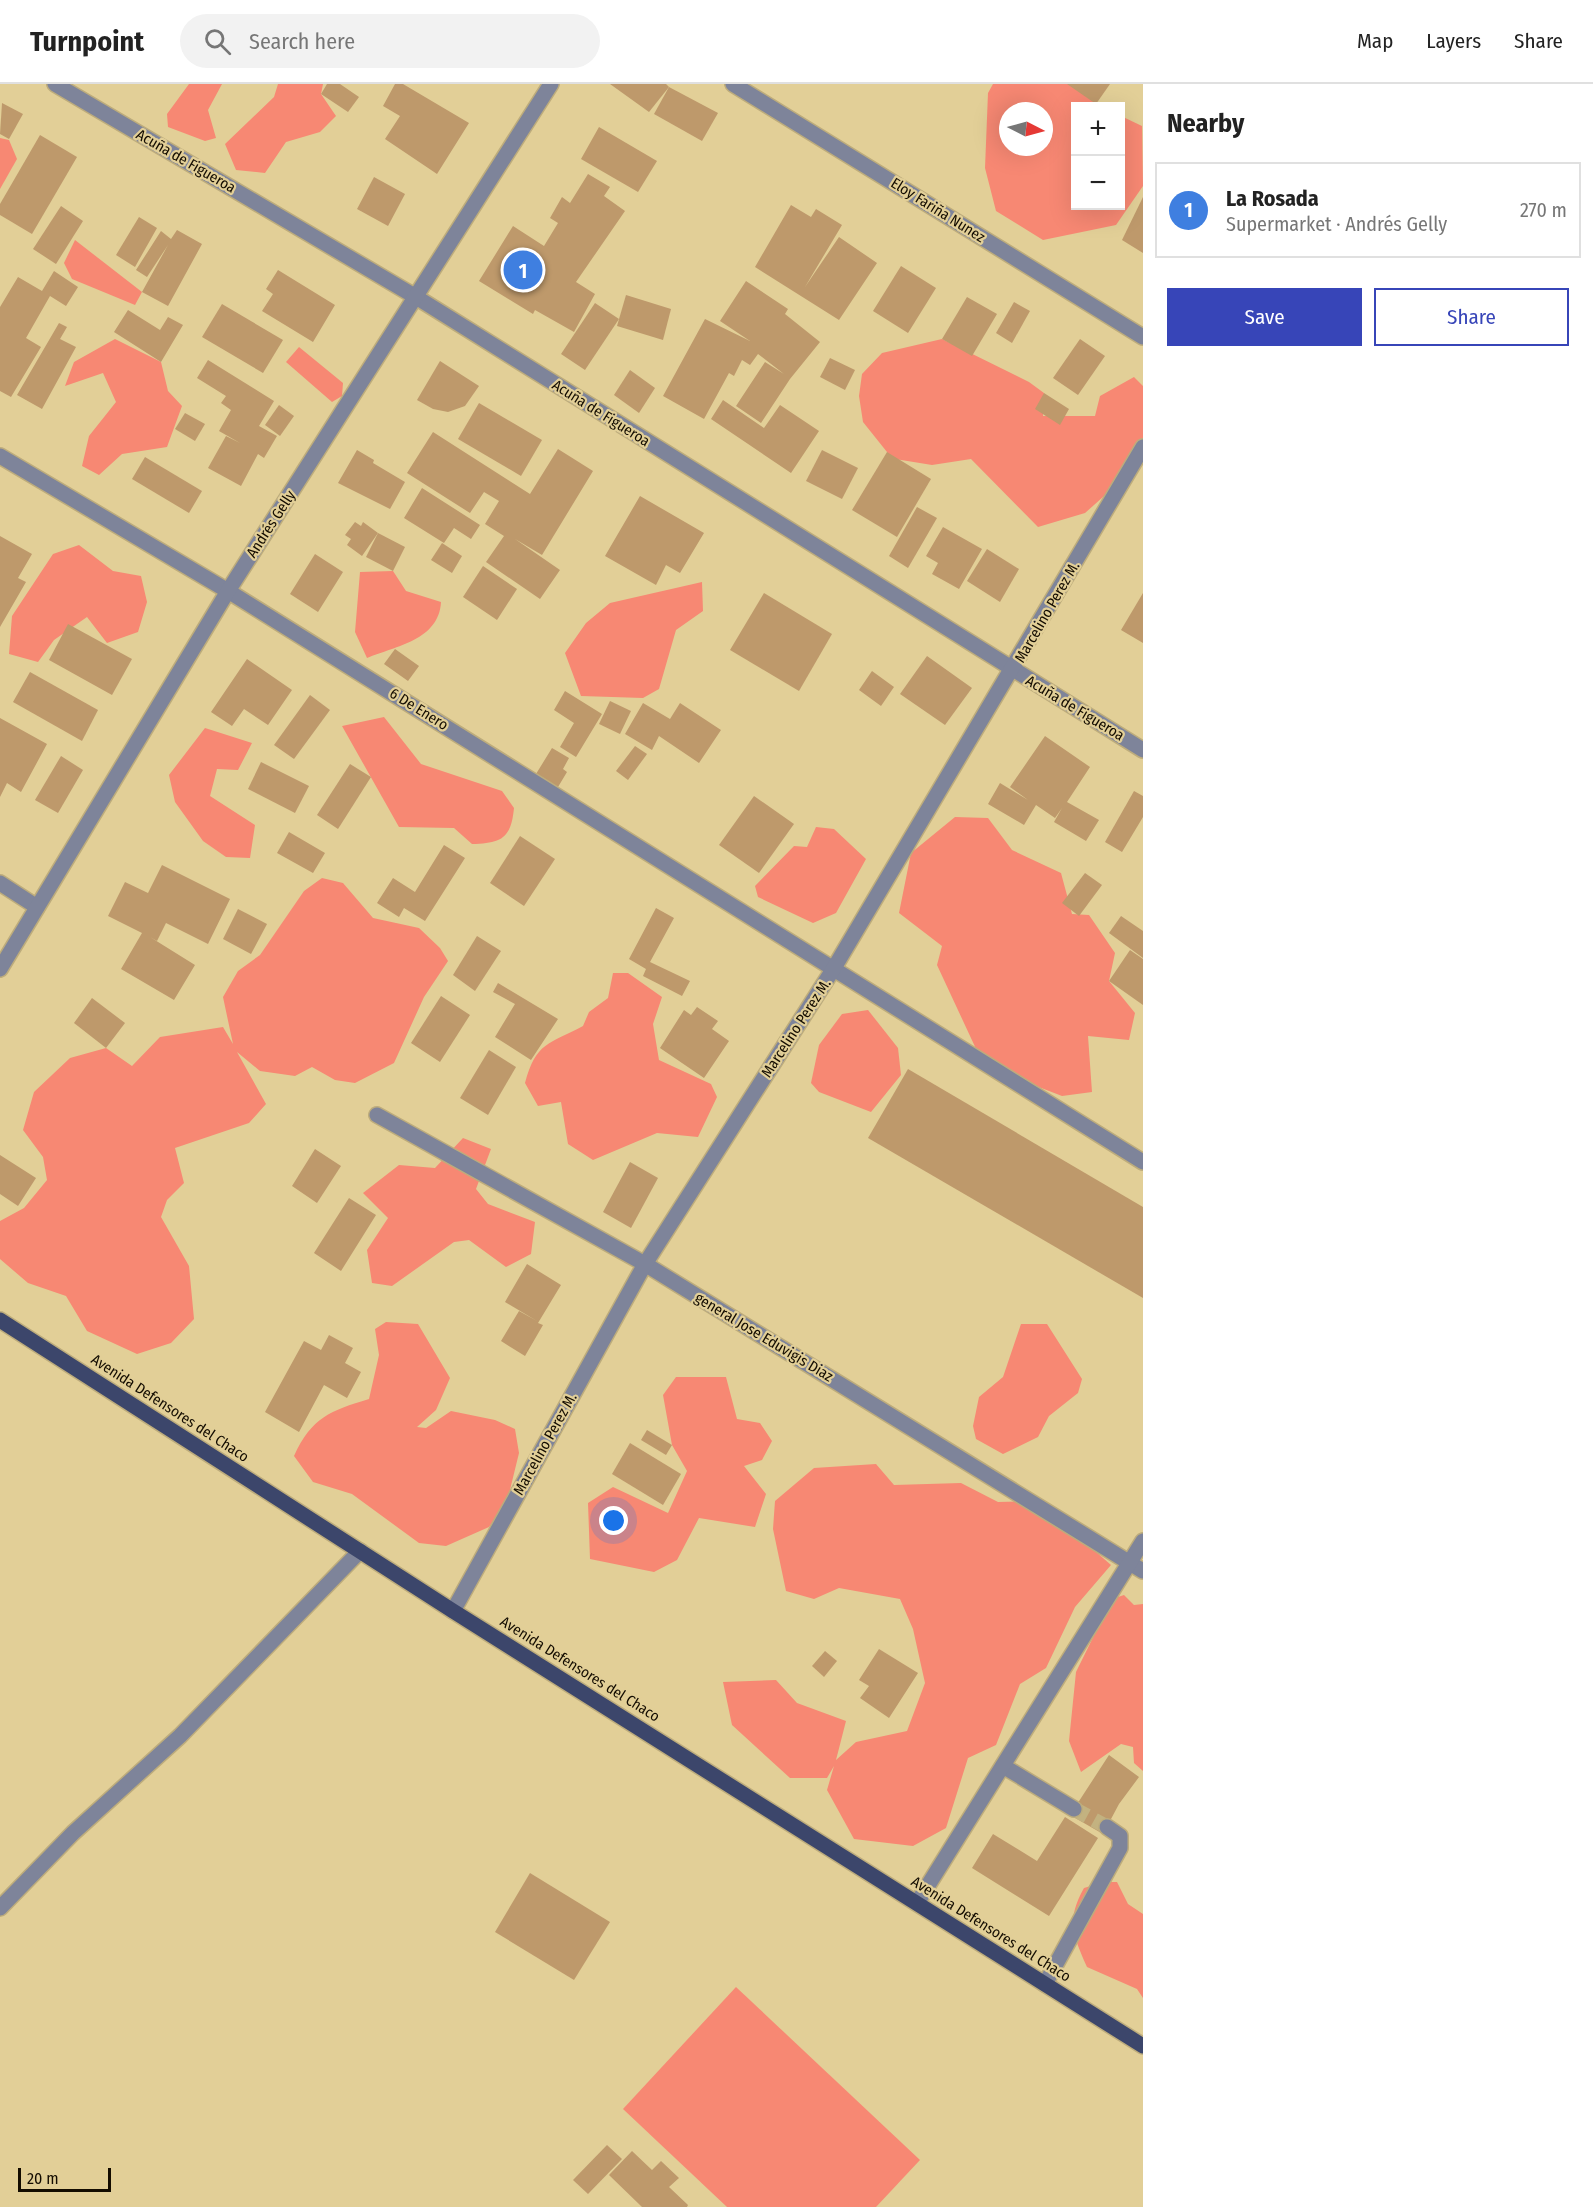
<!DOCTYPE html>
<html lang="en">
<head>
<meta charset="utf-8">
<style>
	:root { --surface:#fff; --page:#f2f2f2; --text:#222; --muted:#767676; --line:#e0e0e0; --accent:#3745b8 }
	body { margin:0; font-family:"Fira Sans Condensed",sans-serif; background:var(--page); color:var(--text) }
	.controls { position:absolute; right:18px; top:18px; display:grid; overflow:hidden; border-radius:0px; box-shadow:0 6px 24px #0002 }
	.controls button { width:54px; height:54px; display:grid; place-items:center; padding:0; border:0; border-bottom:2px solid var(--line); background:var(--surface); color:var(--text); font:30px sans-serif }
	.compass { position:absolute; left:999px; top:18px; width:54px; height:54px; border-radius:50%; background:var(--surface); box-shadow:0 6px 24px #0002; rotate:96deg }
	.scale { position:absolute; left:18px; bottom:15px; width:93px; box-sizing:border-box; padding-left:6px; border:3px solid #130c00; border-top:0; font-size:16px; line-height:21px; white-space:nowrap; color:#130c00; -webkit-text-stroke:4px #e2cf97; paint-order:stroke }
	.you { position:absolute; left:614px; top:1437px; width:21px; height:21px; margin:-15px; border:4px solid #fff; border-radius:50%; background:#1a73e8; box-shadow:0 0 0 9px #1a73e833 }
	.badge { display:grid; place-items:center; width:39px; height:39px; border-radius:50%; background:var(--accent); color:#fff; font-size:20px; font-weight:700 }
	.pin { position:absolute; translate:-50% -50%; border:3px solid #fff; box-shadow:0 2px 6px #0006 }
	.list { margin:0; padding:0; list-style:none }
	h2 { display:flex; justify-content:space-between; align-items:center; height:78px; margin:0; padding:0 24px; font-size:26px }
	h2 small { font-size:20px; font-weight:400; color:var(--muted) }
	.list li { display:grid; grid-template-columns:39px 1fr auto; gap:18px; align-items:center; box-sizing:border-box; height:96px; margin:0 12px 12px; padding:0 12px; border:2px solid var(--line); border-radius:0px }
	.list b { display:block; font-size:22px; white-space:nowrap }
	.list p { margin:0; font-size:20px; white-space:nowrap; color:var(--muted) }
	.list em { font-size:20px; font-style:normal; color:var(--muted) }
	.actions { display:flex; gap:12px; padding:18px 24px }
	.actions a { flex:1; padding:14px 0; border:2px solid var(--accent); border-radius:0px; text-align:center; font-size:21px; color:var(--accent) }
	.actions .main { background:var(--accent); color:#fff }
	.icon { flex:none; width:33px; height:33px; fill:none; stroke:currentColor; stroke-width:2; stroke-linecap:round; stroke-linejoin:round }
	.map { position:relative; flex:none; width:1143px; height:2123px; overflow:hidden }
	header { display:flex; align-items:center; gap:36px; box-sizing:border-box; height:84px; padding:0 30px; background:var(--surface); border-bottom:2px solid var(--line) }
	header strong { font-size:28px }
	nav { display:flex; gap:33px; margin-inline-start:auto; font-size:21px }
	.search { width:420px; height:54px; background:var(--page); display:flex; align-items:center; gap:15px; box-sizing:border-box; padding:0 21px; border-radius:33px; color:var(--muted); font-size:22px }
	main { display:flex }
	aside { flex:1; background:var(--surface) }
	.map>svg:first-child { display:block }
</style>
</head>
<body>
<header>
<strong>Turnpoint</strong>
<div class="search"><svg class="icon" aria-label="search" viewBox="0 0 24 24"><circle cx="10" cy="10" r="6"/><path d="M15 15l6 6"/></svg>Search here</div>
<nav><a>Map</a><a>Layers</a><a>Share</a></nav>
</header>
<main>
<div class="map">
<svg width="1143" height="2123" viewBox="0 0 1143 2123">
	<rect width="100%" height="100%" fill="#e2cf97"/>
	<g fill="#f78873" fill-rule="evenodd">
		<polygon points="189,0 222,0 208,26 216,54 205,57 168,43 167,30"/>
		<polygon points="278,0 323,0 321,10 336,32 320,48 286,58 265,89 236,86 225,60 274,13"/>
		<path d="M993,0H1070L1101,22H1076V122H1120L1121,32L1142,42L1143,102L1116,141L1043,156L996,127L985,84L988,9ZM1008,27H1044V63H1008Z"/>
		<polygon points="0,54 9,56 17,75 0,105"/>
		<polygon points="75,156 142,208 135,221 72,195 64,179"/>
		<polygon points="115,255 161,278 168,307 182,322 167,363 122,370 99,391 82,382 89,352 116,318 103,289 65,302 74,278"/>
		<polygon points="942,255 1029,298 1044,309 1043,332 1095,332 1100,312 1134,293 1143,302 1143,355 1130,389 1085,429 1038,443 971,375 932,381 889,374 887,368 863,338 859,312 862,290 882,269"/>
		<polygon points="299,263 343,299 342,312 332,318 286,278"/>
		<polygon points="79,461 113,487 141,492 147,518 138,548 107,559 87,533 54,556 38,578 9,570 12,532 53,470"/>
		<path d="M393,487L406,507L441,518C439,556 396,562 367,574L355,548L360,488Z"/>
		<polygon points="702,498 703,527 676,546 659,605 643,614 581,612 565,569 586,539 610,519"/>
		<path d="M384,633L421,680L502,707L514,724C511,755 501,759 472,760L454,744L399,743L342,642Z"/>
		<polygon points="205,644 252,659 238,686 217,685 210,712 255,741 250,774 226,773 203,757 175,718 169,691"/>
		<polygon points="955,733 988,734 1012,766 1061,789 1072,830 1089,831 1115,869 1109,897 1135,929 1129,956 1088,952 1092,1008 1062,1012 984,982 937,881 942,862 899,829 911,769"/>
		<polygon points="816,743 834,745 866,775 836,829 813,839 758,813 755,802 794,762 807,763"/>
		<polygon points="322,794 343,799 373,834 419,844 440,864 448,877 424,913 394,979 355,999 335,996 312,983 295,992 260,987 237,968 266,1020 249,1039 175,1064 184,1099 167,1116 161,1133 189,1182 194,1235 171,1259 137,1270 87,1247 66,1212 28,1199 0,1175 0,1137 24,1124 47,1096 43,1073 23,1046 34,1008 70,974 106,964 132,982 160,953 223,943 233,960 223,913 238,887 260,871 304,807"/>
		<path d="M613,889H628L662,913L653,940L659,976L711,1000L717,1013L698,1053L657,1049L593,1076L568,1060L561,1018L538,1022L525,999C536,958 549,960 583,942L589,928L608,914Z"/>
		<polygon points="868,926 898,964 901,991 871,1028 819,1008 811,999 819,961 842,930"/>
		<polygon points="463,1054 491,1065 476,1105 488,1120 535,1138 531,1170 506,1183 469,1156 454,1158 392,1202 372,1199 367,1166 388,1134 363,1109 399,1081 435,1084"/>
		<path d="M386,1238L418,1240L450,1294L436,1326L417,1343L426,1344L451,1327L495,1336L515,1345L519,1369L507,1418L489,1443L446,1462L419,1459L352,1410L313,1398L294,1372C312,1333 330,1327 369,1315L379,1271L375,1245Z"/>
		<polygon points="1021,1240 1047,1240 1082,1295 1078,1309 1049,1332 1038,1353 1003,1370 976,1355 973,1342 979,1313 1003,1293"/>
		<polygon points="676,1293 726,1293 737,1335 760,1339 772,1357 762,1376 744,1382 766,1410 755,1443 699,1434 677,1476 654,1488 590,1475 588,1419 613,1403 668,1429 687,1387 672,1361 663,1311"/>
		<polygon points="876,1380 894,1401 961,1399 998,1418 1038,1417 1111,1481 1075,1523 1046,1584 1020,1600 996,1661 968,1674 946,1744 913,1762 854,1755 827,1706 834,1682 827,1694 790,1694 732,1641 723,1598 776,1596 797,1619 846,1637 836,1676 856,1658 907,1647 925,1599 913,1545 900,1515 839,1504 814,1515 786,1507 773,1445 775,1417 814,1384"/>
		<polygon points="1124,1511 1134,1521 1143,1520 1143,1687 1134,1679 1133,1663 1121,1660 1081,1688 1069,1657 1076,1588 1112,1515"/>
		<path d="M1104,1798H1117L1128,1820L1143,1830V1914L1137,1905L1087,1883C1073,1851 1066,1836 1084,1804Z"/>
		<polygon points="736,1903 920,2076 876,2123 727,2123 623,2025"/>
	</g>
	<g fill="#be996b">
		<polygon points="327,0 340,0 359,13 348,28 321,10"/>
		<polygon points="395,0 403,0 469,39 437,90 385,55 400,32 383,22"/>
		<polygon points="610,0 666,0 669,3 649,28"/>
		<polygon points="1067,0 1110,0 1096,20"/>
		<polygon points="669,3 718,29 702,57 654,30"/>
		<polygon points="2,19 23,30 9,55 0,50"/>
		<polygon points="599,43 657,77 638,108 581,75"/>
		<polygon points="40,51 77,73 32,150 0,131 0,120"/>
		<polygon points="588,90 610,103 604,112 625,127 576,198 595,210 574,248 535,226 533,230 479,197 513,142 544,162 558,139 550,134 562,113 570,119"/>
		<polygon points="374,93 405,110 388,142 357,125"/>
		<polygon points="1143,113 1143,169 1122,156"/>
		<polygon points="791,121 811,133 816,125 842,141 805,203 839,153 877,179 839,236 755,183"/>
		<polygon points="61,122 83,137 56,180 33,165"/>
		<polygon points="139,133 157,144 135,183 116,171"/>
		<polygon points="177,146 202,160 168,222 142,208 168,161 147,193 136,186 161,147 171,155"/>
		<polygon points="901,182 936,204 908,249 873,227"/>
		<polygon points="278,186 335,221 313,258 262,227 273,210 266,205"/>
		<polygon points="54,187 78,203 66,222 50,212 26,254 41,263 11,313 0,307 0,223 18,193 42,207"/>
		<polygon points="746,197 788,225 785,230 820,258 790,295 761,339 736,322 765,278 784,290 758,270 750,281 742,276 734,292 729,289 704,335 663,312 705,235 750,257 720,237"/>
		<polygon points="626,211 671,225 663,256 617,242"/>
		<polygon points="967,213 997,230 972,272 942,255"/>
		<polygon points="1014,218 1030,227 1012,259 996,249"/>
		<polygon points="595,219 619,235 585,286 561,270"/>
		<polygon points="222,220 283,256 263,289 202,253"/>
		<polygon points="128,226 160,246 168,233 183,241 161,278 114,248"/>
		<polygon points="59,239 67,243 60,255 76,263 42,325 17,311"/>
		<polygon points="1080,255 1105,272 1078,311 1053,294"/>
		<polygon points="830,274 855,286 845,306 820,293"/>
		<polygon points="208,276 274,317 259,342 277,352 264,374 258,370 241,402 208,384 226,352 240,359 219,347 231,326 221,319 226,312 197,294"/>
		<polygon points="440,277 479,302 465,322 448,328 433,325 417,316"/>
		<polygon points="630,286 655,304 639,329 614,311"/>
		<polygon points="1044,309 1069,325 1060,341 1035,325"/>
		<polygon points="723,316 764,344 780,321 819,347 791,389 711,335"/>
		<polygon points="479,319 542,356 521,392 458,355"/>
		<polygon points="279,321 294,332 280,352 265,341"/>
		<polygon points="185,329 205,340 195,357 175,345"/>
		<polygon points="433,348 530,410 558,365 593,387 542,471 515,455 560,486 540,515 486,478 504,452 485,440 499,417 484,408 470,429 407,389"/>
		<polygon points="357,366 374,376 373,379 405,398 390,425 338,399"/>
		<polygon points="822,366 858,384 842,415 806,397"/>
		<polygon points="887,368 931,395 897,453 852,426"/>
		<polygon points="145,373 202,407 189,429 132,395"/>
		<polygon points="422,404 480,441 471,455 454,444 444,459 404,434"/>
		<polygon points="640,412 704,449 680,489 666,481 656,501 605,472"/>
		<polygon points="917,423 937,434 908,484 889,472"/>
		<polygon points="355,438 361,442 363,438 378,449 362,472 347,461 351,455 345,451"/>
		<polygon points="943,443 982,465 959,505 932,490 938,479 926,472"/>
		<polygon points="378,449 405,463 393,487 366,473"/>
		<polygon points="0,452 32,470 18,494 26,498 0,543"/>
		<polygon points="442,459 462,472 452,489 431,476"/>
		<polygon points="987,465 1019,485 1000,518 967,497"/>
		<polygon points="315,470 343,488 318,528 290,510"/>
		<polygon points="483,482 517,505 497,536 463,513"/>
		<polygon points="764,509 832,550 799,607 730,566"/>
		<polygon points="1143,509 1143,559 1121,546"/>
		<polygon points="68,540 132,575 112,611 49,576"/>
		<polygon points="395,565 419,582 408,597 384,580"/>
		<polygon points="927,572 972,604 945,641 900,610"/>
		<polygon points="247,575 292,606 268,641 244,625 232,642 211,628"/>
		<polygon points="872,587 894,603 881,622 859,606"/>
		<polygon points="30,588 98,626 82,657 13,618"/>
		<polygon points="565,607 602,630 576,673 560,663 574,639 554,626"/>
		<polygon points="310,611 330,626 294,675 274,661"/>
		<polygon points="610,617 631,627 620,650 599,640"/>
		<polygon points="643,619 670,635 680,619 721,646 699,679 659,652 652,666 625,650"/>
		<polygon points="0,634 47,660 21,708 7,699 0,713"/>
		<polygon points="1045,652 1090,683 1067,718 1099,736 1086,757 1054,738 1062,724 1055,734 1036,721 1024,741 988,720 1000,699 1028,716 1010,703"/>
		<polygon points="635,662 647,670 628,696 616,687"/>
		<polygon points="552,664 569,674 563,685 567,688 558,703 536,690"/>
		<polygon points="61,672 83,686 58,729 35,716"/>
		<polygon points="261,678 309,702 295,729 248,705"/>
		<polygon points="350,680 371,693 338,745 317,731"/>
		<polygon points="1134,707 1143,712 1143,733 1122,768 1105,758"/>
		<polygon points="754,712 794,740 759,789 719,761"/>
		<polygon points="289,748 325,769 313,789 277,769"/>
		<polygon points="520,752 555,775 524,822 490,799"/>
		<polygon points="444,761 465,774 425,837 404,824 399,833 377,819 393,794 415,808"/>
		<polygon points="162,781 230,815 208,860 166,839 157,857 150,853 195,881 174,916 121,885 142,849 108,832 125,798 148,809"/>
		<polygon points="1085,789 1102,801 1079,832 1062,819"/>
		<polygon points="656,824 674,834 650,878 690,897 682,912 643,892 646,885 629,875"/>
		<polygon points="238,825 267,840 251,870 223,855"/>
		<polygon points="1121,832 1143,847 1143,874 1109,849"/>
		<polygon points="477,852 501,867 475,907 453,891"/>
		<polygon points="1130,866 1143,875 1143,921 1109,897"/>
		<polygon points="498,899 558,935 531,976 495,953 515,920 493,908"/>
		<polygon points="441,912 470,931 440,978 411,959"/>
		<polygon points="92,914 125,939 106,964 74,939"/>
		<polygon points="697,923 718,937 712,945 729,957 704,994 660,964 684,926 691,931"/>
		<polygon points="489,966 516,983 488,1031 460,1014"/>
		<polygon points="908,985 1143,1123 1143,1214 868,1054"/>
		<polygon points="315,1065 341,1082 317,1119 292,1102"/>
		<polygon points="0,1071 36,1094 18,1122 0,1110"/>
		<polygon points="630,1078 658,1094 631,1144 603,1128"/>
		<polygon points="349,1114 376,1131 341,1187 314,1169"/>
		<polygon points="527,1180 561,1201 538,1239 543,1241 525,1272 501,1257 519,1227 537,1237 505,1218"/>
		<polygon points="329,1251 353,1264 345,1279 361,1288 347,1314 324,1301 299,1348 265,1328 304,1257 321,1266"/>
		<polygon points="647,1346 672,1361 666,1371 641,1356"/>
		<polygon points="630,1359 681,1390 663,1421 612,1390"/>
		<polygon points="879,1565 918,1589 889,1634 860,1614 869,1602 859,1596"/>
		<polygon points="825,1567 837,1577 824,1593 812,1582"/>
		<polygon points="1109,1671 1139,1693 1119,1720 1103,1750 1070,1731"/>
		<polygon points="1065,1733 1098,1754 1049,1832 972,1784 993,1750 1037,1777"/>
		<polygon points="530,1789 610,1838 574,1896 495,1848"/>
		<polygon points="607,2061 622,2075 588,2110 573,2096"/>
		<polygon points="632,2067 652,2086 661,2077 679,2094 669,2103 688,2121 687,2123 642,2123 609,2091"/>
	</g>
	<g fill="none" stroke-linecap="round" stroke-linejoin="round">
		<polyline stroke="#c3b280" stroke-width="15" stroke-dasharray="15 8" stroke-linecap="butt" points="1074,1725 1107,1743"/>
		<g stroke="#bdac7c" stroke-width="18">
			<g id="minor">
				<polyline points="55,0 416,213 1143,666"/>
				<polyline points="733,0 1143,253"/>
				<polyline points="0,372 228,507 1143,1078"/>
				<polyline points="0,799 37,823"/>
				<polyline points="0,885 228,507 551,0"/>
				<polyline points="377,1031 645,1180 1143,1487"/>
				<polyline points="453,1527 645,1180 834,884 1143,363"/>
				<polyline points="1003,1682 1074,1725"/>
				<polyline points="917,1819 1143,1457"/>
				<polyline points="0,1824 73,1749 180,1652 360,1467"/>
				<polyline points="1045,1900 1120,1764 1120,1752 1107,1743"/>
			</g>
		</g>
		<g stroke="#bdac7c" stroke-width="18">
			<polyline id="major" points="0,1236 453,1527 1143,1962"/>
		</g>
		<use href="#minor" stroke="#7e849a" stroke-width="15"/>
		<use href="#major" stroke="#3c466b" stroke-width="15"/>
	</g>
	<g text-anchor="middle" stroke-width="4.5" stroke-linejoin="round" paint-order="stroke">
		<g font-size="15" fill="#130c00" stroke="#e2cf97">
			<text transform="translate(186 77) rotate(30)" y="5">Acuña de Figueroa</text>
			<text transform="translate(938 126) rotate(32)" y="5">Eloy Fariña Nunez</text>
			<text transform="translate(601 329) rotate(32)" y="5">Acuña de Figueroa</text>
			<text transform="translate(271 440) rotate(-57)" y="5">Andrés Gelly</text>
			<text transform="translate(1047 528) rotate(-60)" y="5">Marcelino Perez M.</text>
			<text transform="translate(1075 624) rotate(31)" y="5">Acuña de Figueroa</text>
			<text transform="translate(419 625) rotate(32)" y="5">6 De Enero</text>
			<text transform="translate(796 944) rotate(-57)" y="5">Marcelino Perez M.</text>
			<text transform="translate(764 1253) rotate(31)" y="5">general Jose Eduvigis Diaz</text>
			<text transform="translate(170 1324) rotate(33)" y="5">Avenida Defensores del Chaco</text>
			<text transform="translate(545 1360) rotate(-61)" y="5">Marcelino Perez M.</text>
			<text transform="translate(580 1585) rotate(32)" y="5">Avenida Defensores del Chaco</text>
			<text transform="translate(991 1845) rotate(32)" y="5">Avenida Defensores del Chaco</text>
		</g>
	</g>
</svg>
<div class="controls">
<button>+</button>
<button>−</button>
</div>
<svg class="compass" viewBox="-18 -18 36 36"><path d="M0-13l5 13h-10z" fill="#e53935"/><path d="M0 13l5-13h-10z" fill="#767676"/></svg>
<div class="scale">20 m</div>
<div class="you"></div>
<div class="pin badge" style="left:523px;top:186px;background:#3f7fe0">1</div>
</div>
<aside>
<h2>Nearby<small></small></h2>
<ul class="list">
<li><span class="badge" style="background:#3f7fe0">1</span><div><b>La Rosada</b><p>Supermarket · Andrés Gelly</p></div><em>270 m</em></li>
</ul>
<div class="actions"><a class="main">Save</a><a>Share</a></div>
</aside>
</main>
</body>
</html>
